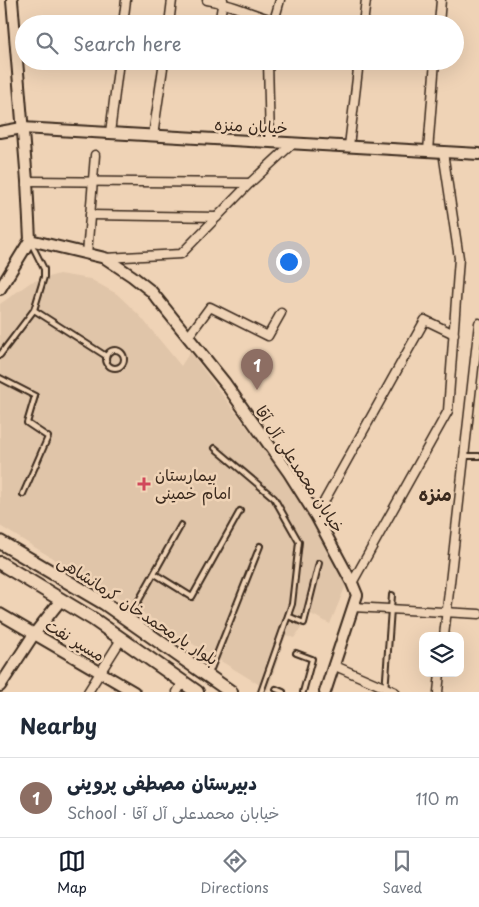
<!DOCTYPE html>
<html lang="en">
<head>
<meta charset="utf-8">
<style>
	:root { --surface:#fff; --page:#f6f6f7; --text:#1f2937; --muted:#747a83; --line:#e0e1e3; --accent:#111827 }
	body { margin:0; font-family:"Playpen Sans","Playpen Sans Arabic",sans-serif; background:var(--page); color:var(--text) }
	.controls { position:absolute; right:15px; bottom:15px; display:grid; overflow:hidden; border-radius:10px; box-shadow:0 5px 20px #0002 }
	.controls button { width:45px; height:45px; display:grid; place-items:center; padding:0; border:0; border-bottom:1px solid var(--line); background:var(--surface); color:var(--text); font:25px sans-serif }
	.you { position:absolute; left:288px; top:261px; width:18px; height:18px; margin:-12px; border:4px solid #fff; border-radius:50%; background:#1a73e8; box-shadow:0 0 0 8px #1a73e833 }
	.badge { display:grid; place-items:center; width:32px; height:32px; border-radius:50%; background:var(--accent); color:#fff; font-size:16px; font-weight:700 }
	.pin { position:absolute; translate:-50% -41px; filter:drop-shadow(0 1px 2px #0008) }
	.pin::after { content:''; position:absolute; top:26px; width:18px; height:15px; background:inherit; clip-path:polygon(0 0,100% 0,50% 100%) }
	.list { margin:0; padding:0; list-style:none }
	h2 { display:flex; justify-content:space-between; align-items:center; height:65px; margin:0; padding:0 20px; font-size:21px }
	h2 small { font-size:16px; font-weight:400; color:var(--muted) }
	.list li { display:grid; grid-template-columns:32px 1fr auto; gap:15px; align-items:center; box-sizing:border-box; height:80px; padding:0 20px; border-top:1px solid var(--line) }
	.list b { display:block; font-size:19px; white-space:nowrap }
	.list p { margin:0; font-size:16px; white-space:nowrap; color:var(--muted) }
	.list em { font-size:16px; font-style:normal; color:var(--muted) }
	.icon { flex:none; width:28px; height:28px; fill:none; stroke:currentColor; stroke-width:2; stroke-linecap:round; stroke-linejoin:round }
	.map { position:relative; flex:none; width:479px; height:692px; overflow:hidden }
	.search { position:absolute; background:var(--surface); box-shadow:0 5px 20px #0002; left:15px; right:15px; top:15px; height:55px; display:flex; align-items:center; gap:12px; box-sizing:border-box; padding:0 18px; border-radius:28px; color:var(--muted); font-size:19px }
	.sheet { height:145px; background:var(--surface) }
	nav { display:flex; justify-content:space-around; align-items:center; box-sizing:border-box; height:70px; border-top:1px solid var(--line); background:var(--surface); font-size:14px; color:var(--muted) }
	nav a { display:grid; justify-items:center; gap:2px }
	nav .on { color:var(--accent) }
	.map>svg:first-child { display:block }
</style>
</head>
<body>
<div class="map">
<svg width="479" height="692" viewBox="0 0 479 692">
	<rect width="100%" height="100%" fill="#efd3b6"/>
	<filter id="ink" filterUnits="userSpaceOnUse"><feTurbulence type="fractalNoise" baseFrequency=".02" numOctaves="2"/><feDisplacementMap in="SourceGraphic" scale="10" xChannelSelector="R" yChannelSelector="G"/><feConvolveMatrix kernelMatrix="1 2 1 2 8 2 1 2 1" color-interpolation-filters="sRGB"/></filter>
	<g filter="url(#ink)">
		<polygon fill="#e0c5a9" points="59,274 90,279 117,294 140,316 181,366 190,352 274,463 302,505 346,585 330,624 311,614 294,638 286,635 268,690 0,526 0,304 31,282"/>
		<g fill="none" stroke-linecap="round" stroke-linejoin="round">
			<g stroke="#3b2a1e" stroke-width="8">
				<g id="service">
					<polyline points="34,310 106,356"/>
					<circle cx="115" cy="359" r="9"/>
					<polyline points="0,355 34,310 44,277 44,269 30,241"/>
					<polyline points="0,378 35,396 27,423 48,437 23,494"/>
					<polyline points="215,448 274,498 299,542 292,604 261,692"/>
					<polyline points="464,456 479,456"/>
					<polyline points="155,574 192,597 240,511"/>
					<polyline points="288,616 304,623 319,563"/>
					<polyline points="129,618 181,525"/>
					<polyline points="296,653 312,659 303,692"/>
					<polyline points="209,674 260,546"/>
					<polyline points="276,689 283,692"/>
					<polyline points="385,692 392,595"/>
				</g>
			</g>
			<g stroke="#3b2a1e" stroke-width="11">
				<g id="minor">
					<path d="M207,0C235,4 260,19 288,24"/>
					<polyline points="123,24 126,0"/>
					<polyline points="169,24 172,0"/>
					<polyline points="219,24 223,0"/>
					<polyline points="270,24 276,14 280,0"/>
					<polyline points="363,24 366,0"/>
					<polyline points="439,24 441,0"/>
					<polyline points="268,61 270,142"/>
					<polyline points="110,133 119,61"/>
					<polyline points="153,136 164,61"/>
					<polyline points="349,146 359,61"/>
					<polyline points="428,151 435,61"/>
					<polyline points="27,181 250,183"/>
					<polyline points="90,215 217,217"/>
					<polyline points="87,254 95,155"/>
					<polyline points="105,258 181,254 250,183 293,143"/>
					<polyline points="188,337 210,307 268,336 281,313"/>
					<polyline points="316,516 425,320 454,334"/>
					<polyline points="352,583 448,411 459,258 443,152"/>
					<polyline points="353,607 479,614"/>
					<polyline points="444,636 479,323"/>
					<polyline points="333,665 395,692"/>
					<polyline points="88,692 122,638"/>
					<polyline points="177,692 183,682"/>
					<polyline points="438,692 440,673"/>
				</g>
			</g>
			<g stroke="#3b2a1e" stroke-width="14">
				<g id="tertiary">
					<polyline points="12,0 27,181 30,240 105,258 132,276 151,291 225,383 289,473 316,516 352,583 357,595 325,692"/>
					<polyline points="0,132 22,128 479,154"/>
					<polyline points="0,289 30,240"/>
					<polyline points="0,614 134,692"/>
					<polyline points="0,686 34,634 61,600"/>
				</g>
			</g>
			<g stroke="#3b2a1e" stroke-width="16">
				<g id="primary">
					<polyline points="0,542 104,603 231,692"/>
					<polyline points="0,563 93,619 197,692"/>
				</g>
			</g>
			<use href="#service" stroke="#efd3b6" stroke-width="4"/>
			<use href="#minor" stroke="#efd3b6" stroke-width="8"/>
			<use href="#tertiary" stroke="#efd3b6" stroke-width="10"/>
			<use href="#primary" stroke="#efd3b6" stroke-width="12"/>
		</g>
	</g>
	<path fill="#d1495b" stroke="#efd3b6" stroke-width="2" d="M141.5 476.5h5v5h5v5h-5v5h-5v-5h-5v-5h5z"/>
	<g text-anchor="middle" stroke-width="5" stroke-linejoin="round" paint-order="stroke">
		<g font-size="16" fill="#3b2a1e" stroke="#efd3b6">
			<text transform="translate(251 126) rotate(3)" y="6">خیابان منزه</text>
			<text transform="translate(300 469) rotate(57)" y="6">خیابان محمدعلی آل آقا</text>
			<text transform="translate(138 610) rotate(33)" y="6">بلوار یارمحمدخان کرمانشاهی</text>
			<text transform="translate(75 640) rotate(31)" y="6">مسیر نفت</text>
		</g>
		<g font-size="16" fill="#3b2a1e" stroke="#efd3b6" text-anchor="start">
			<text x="155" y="481">بیمارستان<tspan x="155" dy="18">امام خمینی</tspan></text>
		</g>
		<g font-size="18" font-weight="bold" fill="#3b2a1e" stroke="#efd3b6">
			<text x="435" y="501">منزه</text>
		</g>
	</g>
</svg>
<div class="controls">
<button><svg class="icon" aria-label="layers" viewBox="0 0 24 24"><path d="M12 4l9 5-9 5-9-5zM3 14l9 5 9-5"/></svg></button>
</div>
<div class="you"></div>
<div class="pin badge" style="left:257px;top:390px;background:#8d6e63">1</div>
<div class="search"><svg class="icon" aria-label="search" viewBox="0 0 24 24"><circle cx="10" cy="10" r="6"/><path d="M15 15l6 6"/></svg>Search here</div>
</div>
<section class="sheet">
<h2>Nearby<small></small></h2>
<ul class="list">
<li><span class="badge" style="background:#8d6e63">1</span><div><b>دبیرستان مصطفی پروینی</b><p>School · خیابان محمدعلی آل آقا</p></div><em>110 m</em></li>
</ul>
</section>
<nav>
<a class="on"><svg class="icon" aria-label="map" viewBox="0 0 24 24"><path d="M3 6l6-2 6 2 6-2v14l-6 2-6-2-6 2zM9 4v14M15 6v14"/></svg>Map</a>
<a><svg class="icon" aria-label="directions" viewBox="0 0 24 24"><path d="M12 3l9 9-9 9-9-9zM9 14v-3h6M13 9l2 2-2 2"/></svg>Directions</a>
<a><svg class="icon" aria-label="saved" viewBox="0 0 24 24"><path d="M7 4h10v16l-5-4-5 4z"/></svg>Saved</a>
</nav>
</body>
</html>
